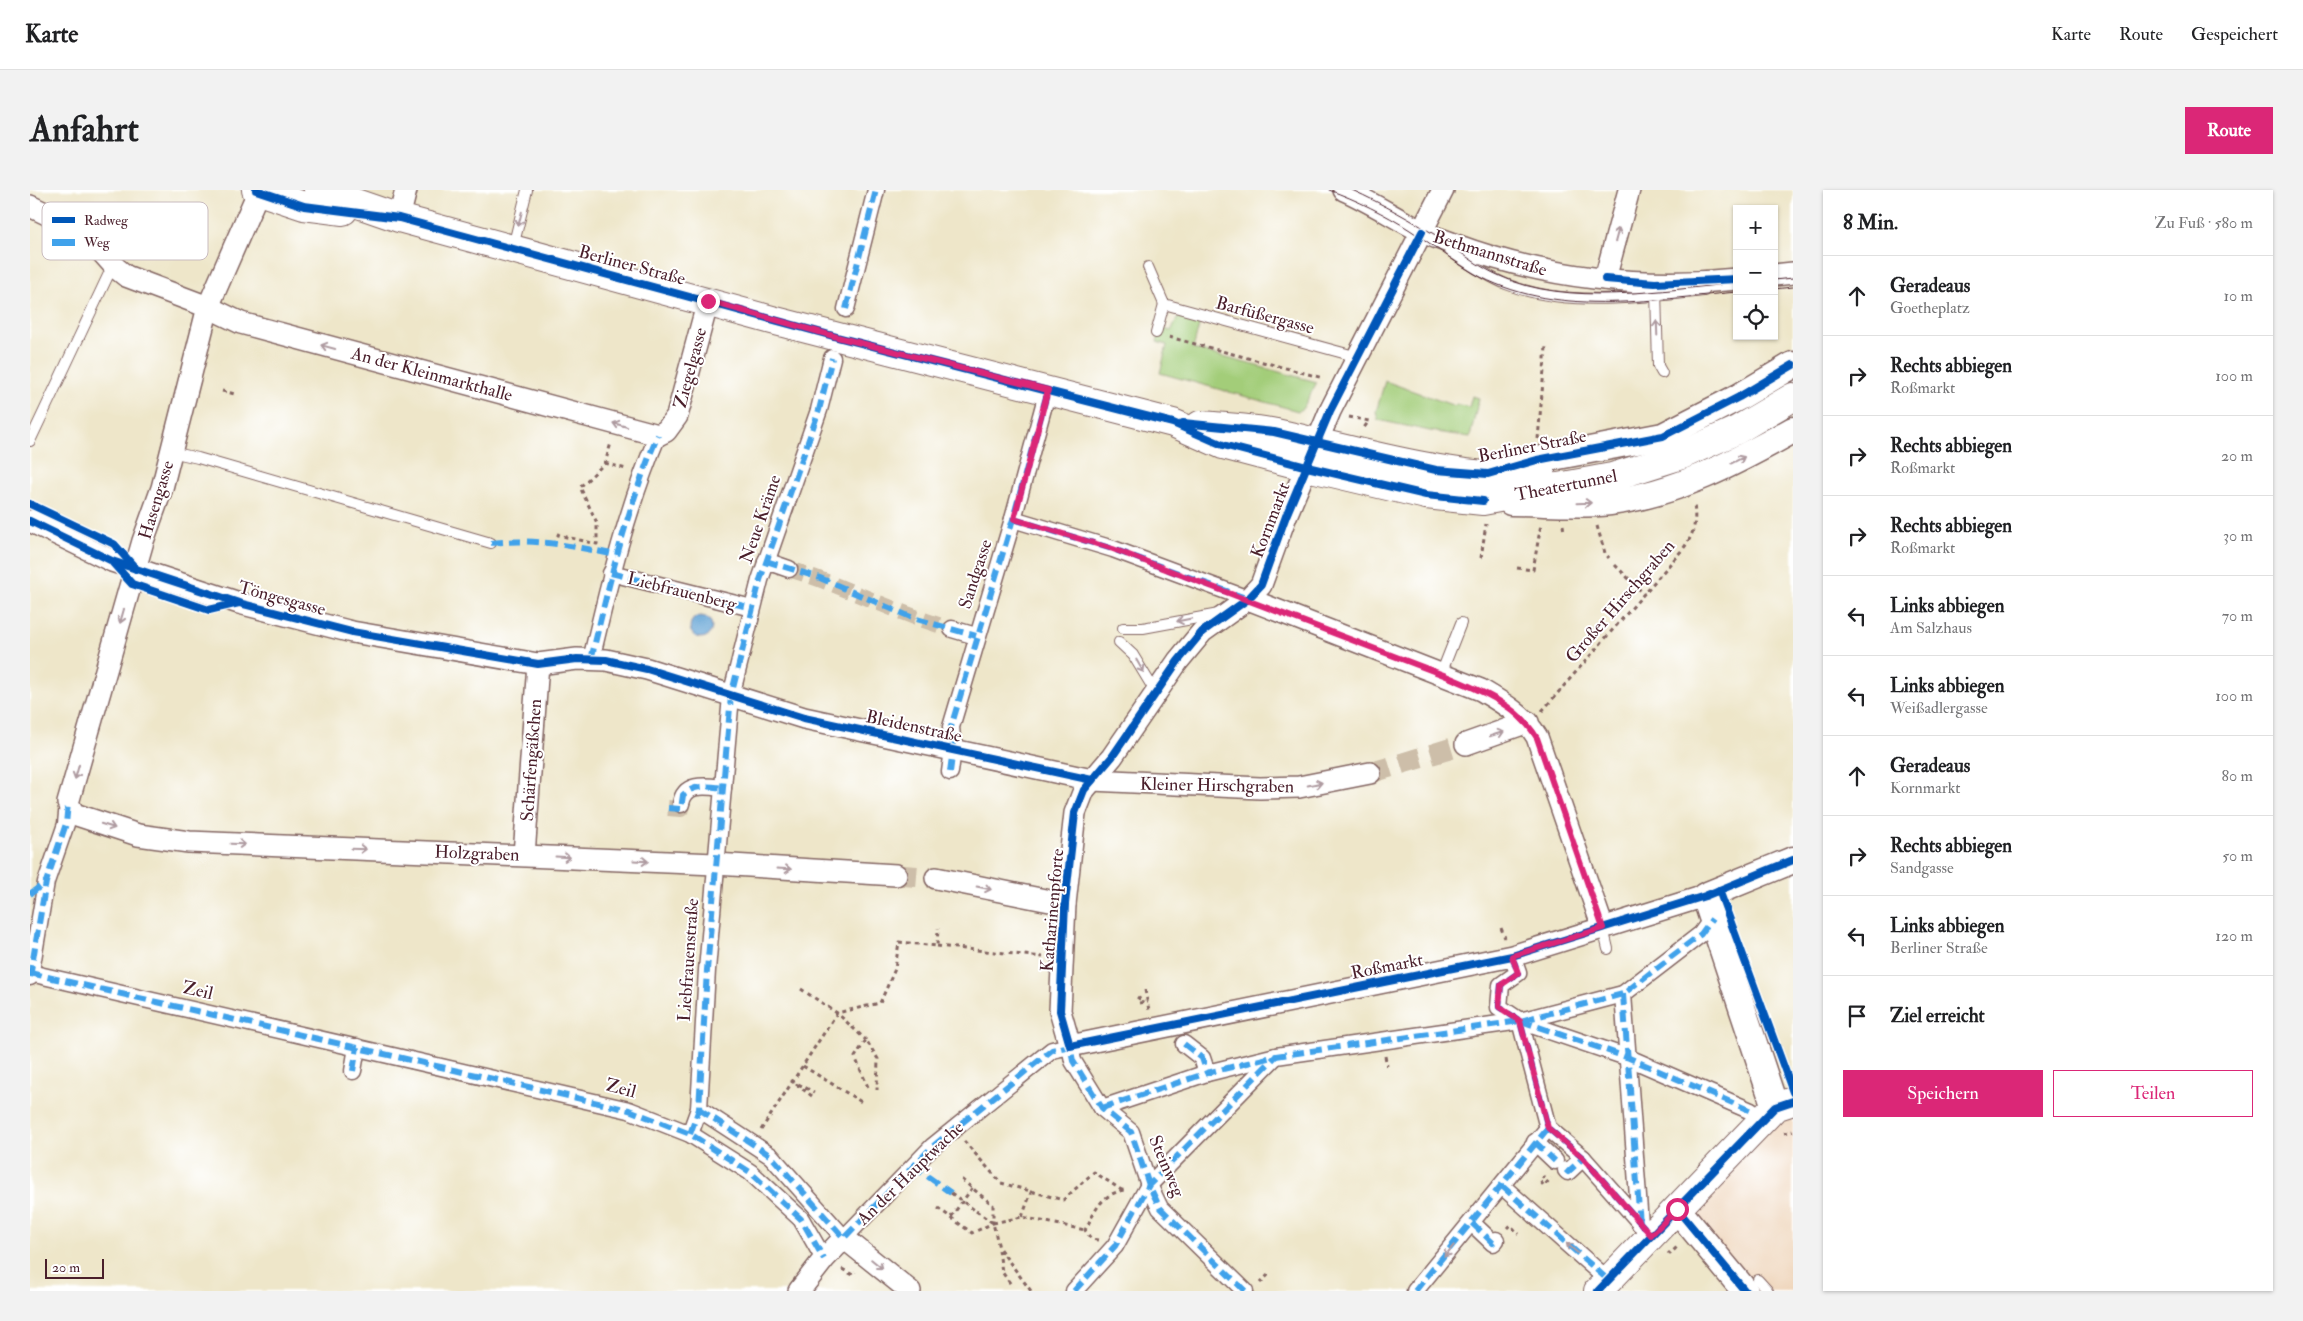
<!DOCTYPE html>
<html lang="de">
<head>
<meta charset="utf-8">
<style>
	:root { --surface:#fff; --page:#f2f2f2; --text:#202124; --muted:#757577; --line:#e0e0e0; --accent:#db2777 }
	body { margin:0; font-family:"IM FELL Double Pica",serif; background:var(--page); color:var(--text) }
	.controls { position:absolute; right:15px; top:15px; display:grid; overflow:hidden; border-radius:0px; box-shadow:0 1px 4px #0004 }
	.controls button { width:45px; height:45px; display:grid; place-items:center; padding:0; border:0; border-bottom:1px solid var(--line); background:var(--surface); color:var(--text); font:25px sans-serif }
	.scale { position:absolute; left:15px; bottom:12px; width:59px; box-sizing:border-box; padding-left:5px; border:2px solid #4a1f2b; border-top:0; font-size:14px; line-height:18px; white-space:nowrap; color:#4a1f2b; -webkit-text-stroke:4px #fff; paint-order:stroke }
	.stop { position:absolute; width:15px; height:15px; margin:-11px; border:4px solid #db2777; border-radius:50%; background:#fff }
	.stop.end { background:#db2777; border-color:#fff; box-shadow:0 1px 5px #0008 }
	.list { margin:0; padding:0; list-style:none }
	h2 { display:flex; justify-content:space-between; align-items:center; height:65px; margin:0; padding:0 20px; font-size:21px }
	h2 small { font-size:16px; font-weight:400; color:var(--muted) }
	.list li { display:grid; grid-template-columns:32px 1fr auto; gap:15px; align-items:center; box-sizing:border-box; height:80px; padding:0 20px; border-top:1px solid var(--line) }
	.list b { display:block; font-size:19px; white-space:nowrap }
	.list p { margin:0; font-size:16px; white-space:nowrap; color:var(--muted) }
	.list em { font-size:16px; font-style:normal; color:var(--muted) }
	.actions { display:flex; gap:10px; padding:15px 20px }
	.actions a { flex:1; padding:11px 0; border:1px solid var(--accent); border-radius:0px; text-align:center; font-size:18px; color:var(--accent) }
	.actions .main { background:var(--accent); color:#fff }
	.icon { flex:none; width:28px; height:28px; fill:none; stroke:currentColor; stroke-width:2; stroke-linecap:round; stroke-linejoin:round }
	.map { position:relative; flex:none; width:1763px; height:1101px; overflow:hidden; border-radius:0px }
	header { display:flex; align-items:center; gap:30px; box-sizing:border-box; height:70px; padding:0 25px; background:var(--surface); border-bottom:1px solid var(--line) }
	header strong { font-size:24px }
	nav { display:flex; gap:28px; margin-inline-start:auto; font-size:18px }
	.intro { display:flex; align-items:center; justify-content:space-between; box-sizing:border-box; height:120px; padding:0 30px }
	h1 { margin:0; font-size:35px }
	.button { padding:12px 22px; border-radius:0px; background:var(--accent); color:#fff; font-size:18px; font-weight:700 }
	main { display:flex; gap:30px; padding:0 30px }
	aside { flex:1; background:var(--surface); border-radius:0px; box-shadow:0 1px 4px #0004 }
	.map>svg:first-child { display:block }
</style>
</head>
<body>
<header>
<strong>Karte</strong>
<nav><a>Karte</a><a>Route</a><a>Gespeichert</a></nav>
</header>
<div class="intro"><h1>Anfahrt</h1><a class="button">Route</a></div>
<main>
<div class="map">
<svg width="1763" height="1101" viewBox="0 0 1763 1101">
	<rect width="100%" height="100%" fill="#fff"/>
	<filter id="ink" filterUnits="userSpaceOnUse"><feTurbulence type="fractalNoise" baseFrequency=".02" numOctaves="2"/><feDisplacementMap in="SourceGraphic" scale="10" xChannelSelector="R" yChannelSelector="G"/><feConvolveMatrix kernelMatrix="1 2 1 2 8 2 1 2 1" color-interpolation-filters="sRGB"/></filter>
	<filter id="wash" filterUnits="userSpaceOnUse"><feTurbulence type="fractalNoise" baseFrequency=".0096" numOctaves="4" result="noise"/><feDisplacementMap in="SourceGraphic" scale="20" xChannelSelector="R" yChannelSelector="G"/><feGaussianBlur stdDeviation="1.12" result="paint"/><feColorMatrix in="noise" values="0 0 0 0 0 0 0 0 0 0 0 0 0 0 0 0 0 1.4 0 .05"/><feComposite in="paint" operator="in"/></filter>
	<g filter="url(#wash)">
		<rect width="100%" height="100%" fill="#eee6c9"/>
		<polygon fill="#efd6bc" points="1763,919 1763,1101 1727,1101 1654,1019"/>
		<g fill="#a3cd79" stroke="#767652">
			<polygon points="1148,127 1170,132 1163,159 1287,192 1273,218 1268,221 1130,183 1137,155 1127,152 1131,138 1141,141"/>
			<polygon points="1355,191 1425,216 1426,214 1439,217 1442,206 1449,208 1440,247 1400,241 1348,230 1346,222"/>
		</g>
		<circle fill="#61a2d4" stroke="#566080" cx="671" cy="437" r="11"/>
	</g>
	<g filter="url(#ink)">
		<g fill="none" stroke-linecap="round" stroke-linejoin="round">
			<g stroke="#cdbea9" stroke-width="16" stroke-dasharray="16 8" stroke-linecap="butt">
				<path d="M759,379C815,396 865,423 922,439"/>
				<polyline points="638,618 651,619 651,614"/>
			</g>
			<g stroke="#cdbea9" stroke-width="21" stroke-dasharray="21 11" stroke-linecap="butt">
				<polyline points="1340,583 1436,554"/>
				<polyline points="866,685 906,688"/>
			</g>
			<g stroke="#836562" stroke-width="12">
				<g id="service">
					<polyline points="483,57 497,0"/>
					<path d="M1420,61C1438,73 1456,86 1476,94C1535,118 1613,107 1674,101"/>
					<polyline points="1118,77 1134,114"/>
					<polyline points="1626,100 1628,176 1632,183"/>
					<polyline points="1126,143 1134,114 1328,167"/>
					<polyline points="0,251 83,75"/>
					<polyline points="141,262 168,268 461,353"/>
					<polyline points="1093,438 1113,438 1189,424"/>
					<polyline points="1089,452 1103,465 1126,503"/>
					<polyline points="1411,484 1431,433"/>
					<polyline points="1573,738 1578,759"/>
					<polyline points="1728,1090 1738,1101"/>
				</g>
			</g>
			<g stroke="#836562" stroke-width="19">
				<g id="pedestrian">
					<polyline points="816,119 846,0"/>
					<polyline points="983,329 1083,359 1218,409"/>
					<polyline points="736,371 759,379"/>
					<polyline points="581,383 722,418"/>
					<polyline points="922,439 946,446"/>
					<path d="M561,470C579,393 597,318 628,245"/>
					<polyline points="920,582 923,559 921,537 983,329 1018,200"/>
					<path d="M651,614C654,592 676,596 693,598"/>
					<polyline points="1482,766 1488,783 1471,795 1469,817 1490,831 1518,938 1553,968 1621,1045"/>
					<polyline points="0,783 599,920 660,944 720,982 771,1029 794,1069"/>
					<polyline points="0,787 16,692 36,634 38,613"/>
					<polyline points="1593,804 1610,1034"/>
					<polyline points="1490,831 1599,868 1721,921"/>
					<polyline points="1154,854 1172,868 1177,883"/>
					<polyline points="323,881 327,857"/>
					<polyline points="1072,918 1177,883 1246,866 1490,831 1593,804 1671,744 1682,729"/>
					<polyline points="669,919 741,966 814,1048 902,957 1022,860 1040,856 1043,871 1072,918 1101,942 1119,995 1130,1018 1215,1101"/>
					<polyline points="660,944 669,919 677,780 701,506 730,390 789,220 802,168"/>
					<polyline points="1505,952 1525,971"/>
					<polyline points="1536,980 1538,982 1553,968"/>
					<polyline points="1472,996 1578,1090"/>
					<polyline points="1442,1033 1463,1053 1466,1050"/>
					<polyline points="1044,1101 1085,1056 1119,995 1246,866"/>
					<polyline points="1385,1101 1518,938"/>
				</g>
			</g>
			<g stroke="#836562" stroke-width="24">
				<g id="minor">
					<polyline points="229,0 178,117 132,298 113,351 38,613 44,624 108,645 159,652 685,674 866,685"/>
					<path d="M1314,0C1341,12 1365,28 1391,41C1402,47 1415,50 1426,55C1515,88 1613,99 1707,89"/>
					<polyline points="1413,0 1300,221 1256,326 1231,395 1218,409 1172,442 1148,471 1082,567 1054,600 1045,623 1035,714 1030,821 1040,856 1482,766 1675,706"/>
					<polyline points="0,16 54,42 86,78 96,86 178,117 211,133 628,245 636,241 647,226 678,111"/>
					<polyline points="369,28 376,0"/>
					<polyline points="1744,85 1763,83"/>
					<polyline points="1575,89 1599,0"/>
					<polyline points="0,331 82,371 209,413 322,442 508,474 547,469 576,470 617,479 774,528 1062,590 1230,598 1269,597 1340,583"/>
					<path d="M1218,409L1451,500C1473,513 1494,525 1507,547L1573,738"/>
					<polyline points="1436,554 1498,532"/>
					<polyline points="494,665 508,474"/>
					<polyline points="906,688 1035,714"/>
					<polyline points="769,1101 794,1069 814,1048 880,1101"/>
				</g>
			</g>
			<g stroke="#836562" stroke-width="29">
				<g id="tertiary">
					<polyline points="1461,283 1507,270 1633,246 1709,207 1763,175"/>
					<path d="M1481,312C1514,312 1547,316 1580,312C1646,304 1706,272 1763,240"/>
					<polyline points="1745,917 1675,706 1763,670"/>
					<polyline points="1647,1019 1715,1101"/>
				</g>
			</g>
			<g stroke="#836562" stroke-width="30">
				<g id="secondary">
					<polyline points="226,0 274,16 313,21"/>
					<polyline points="288,0 369,28 742,130 1143,233 1193,255 1277,277 1396,305 1453,311 1582,287 1652,265 1707,240 1763,207"/>
					<path d="M1170,235C1195,237 1222,238 1246,243C1334,262 1421,290 1512,287"/>
					<polyline points="1568,1101 1745,917 1763,911"/>
				</g>
			</g>
			<g stroke="#836562" stroke-width="3" stroke-dasharray="4 4" stroke-linecap="butt">
				<polyline points="1139,147 1293,188"/>
				<polyline points="192,201 205,204"/>
				<polyline points="1319,227 1339,231 1333,239"/>
				<polyline points="1508,249 1516,157"/>
				<polyline points="575,273 596,279"/>
				<polyline points="1533,335 1534,342"/>
				<polyline points="1567,336 1575,363 1579,368"/>
				<polyline points="529,343 528,345 567,354 567,333 550,297 575,273 581,253"/>
				<polyline points="1451,368 1456,334"/>
				<polyline points="1585,375 1614,404"/>
				<polyline points="1487,378 1503,380 1511,334"/>
				<path d="M1512,521L1653,359C1665,343 1666,333 1664,313"/>
				<polyline points="1471,738 1475,748"/>
				<polyline points="907,756 1013,767"/>
				<polyline points="771,799 807,823 836,850"/>
				<polyline points="1115,800 1119,820"/>
				<polyline points="1107,807 1114,812"/>
				<polyline points="1109,813 1118,812"/>
				<polyline points="1355,866 1357,876"/>
				<polyline points="773,876 833,913"/>
				<polyline points="838,897 825,867 836,850 848,869 847,900"/>
				<polyline points="782,906 762,891 784,902"/>
				<polyline points="731,940 807,823 850,813 865,779 869,752 907,756 908,738"/>
				<polyline points="1754,943 1763,941"/>
				<polyline points="934,951 971,993 1033,1010 1064,982 1093,1001"/>
				<polyline points="1515,986 1510,991 1514,996 1521,988"/>
				<polyline points="908,1018 942,1043 963,1033 963,1015 931,989"/>
				<polyline points="946,1021 963,1033 969,1058 1001,1101"/>
				<polyline points="921,1027 943,997"/>
				<polyline points="992,1027 1002,1000"/>
				<polyline points="963,1033 992,1027 1055,1040"/>
				<polyline points="1477,1038 1480,1035 1489,1044"/>
				<path d="M1068,1050L1061,1049L1055,1040C1066,1020 1070,1005 1094,1000"/>
				<polyline points="969,1060 972,1082 982,1096"/>
				<polyline points="1638,1062 1640,1064 1649,1055"/>
				<polyline points="812,1079 823,1085 825,1082"/>
				<polyline points="1230,1093 1240,1083"/>
			</g>
			<use href="#service" stroke="#fff" stroke-width="10"/>
			<use href="#pedestrian" stroke="#fff" stroke-width="16"/>
			<use href="#minor" stroke="#fff" stroke-width="21"/>
			<use href="#tertiary" stroke="#fff" stroke-width="26"/>
			<use href="#secondary" stroke="#fff" stroke-width="28"/>
			<g stroke="#4a1f2b" stroke-width="1">
				<path d="M1299,0C1327,10 1355,24 1380,40C1402,54 1421,70 1443,83C1524,128 1619,110 1707,102"/>
				<path d="M1322,0C1353,14 1383,31 1412,49C1430,62 1449,77 1470,86C1536,117 1635,100 1707,93"/>
				<polyline points="1744,90 1763,88"/>
				<polyline points="1744,99 1763,97"/>
			</g>
			<polyline stroke="#836562" stroke-width="3" stroke-dasharray="4 4" stroke-linecap="butt" points="921,1003 946,1021"/>
			<g stroke="#40a2eb" stroke-width="6" stroke-dasharray="12 6" stroke-linecap="butt">
				<polyline points="816,119 846,0"/>
				<polyline points="983,329 1083,359 1218,409"/>
				<path d="M461,353C505,348 544,356 586,365"/>
				<polyline points="736,371 790,388 883,428 946,446"/>
				<polyline points="581,383 722,418"/>
				<path d="M561,470C579,393 597,318 628,245"/>
				<polyline points="920,582 923,559 921,537 983,329 1018,200"/>
				<path d="M638,618L651,619L653,605C665,594 678,596 693,598"/>
				<polyline points="0,704 16,692"/>
				<polyline points="1482,766 1488,783 1471,795 1469,817 1490,831 1518,938 1553,968 1621,1045"/>
				<polyline points="0,783 599,920 660,944 720,982 771,1029 794,1069"/>
				<polyline points="0,787 16,692 36,634 38,613"/>
				<polyline points="1593,804 1610,1034"/>
				<polyline points="1491,831 1599,868 1721,921"/>
				<polyline points="1154,854 1172,868 1177,883"/>
				<polyline points="323,881 327,857"/>
				<polyline points="1072,918 1177,883 1246,866 1490,831 1593,804 1671,744 1682,729"/>
				<polyline points="669,919 741,966 814,1048 902,957 1022,860 1040,856 1043,871 1072,918 1101,942 1119,995 1130,1018 1215,1101"/>
				<polyline points="660,944 669,919 677,780 701,506 730,390 789,220 802,168"/>
				<polyline points="1505,952 1525,971"/>
				<polyline points="883,976 921,1003"/>
				<polyline points="1536,980 1538,982 1553,968"/>
				<polyline points="1472,996 1578,1090"/>
				<polyline points="1442,1033 1463,1053 1466,1050"/>
				<polyline points="1044,1101 1085,1056 1119,995 1246,866"/>
				<polyline points="1385,1101 1518,938"/>
			</g>
			<g stroke="#fff" stroke-width="11">
				<g id="cycleway">
					<polyline points="226,0 274,16 369,28 807,147 1143,233 1193,255 1277,277 1396,305 1453,311"/>
					<polyline points="1392,42 1300,221 1256,326 1231,395 1218,409 1172,442 1148,471 1082,567 1054,600 1045,623 1035,714 1030,821 1040,856 1482,766 1675,706 1763,670"/>
					<polyline points="1575,89 1625,93 1707,89"/>
					<polyline points="1153,233 1244,242 1406,280 1458,284 1507,270 1633,246 1709,207 1763,175"/>
					<polyline points="0,314 84,354 106,379"/>
					<polyline points="0,331 82,371 209,413 322,442 508,474 547,469 576,470 617,479 774,528 1062,590"/>
					<polyline points="83,373 102,394 179,420 209,413"/>
					<polyline points="1689,700 1763,902"/>
					<polyline points="1647,1019 1715,1101"/>
					<polyline points="1568,1101 1745,917 1763,911"/>
				</g>
			</g>
			<use href="#cycleway" stroke="#0057b8" stroke-width="8"/>
		</g>
		<defs><path id="oneway-shaft" d="M-6 0H5M1.5-3L5.5 0L1.5 3" fill="none" stroke-width="1.6" stroke-linecap="round" stroke-linejoin="round" transform="scale(1.25)"/></defs>
		<g stroke="#ae9aa0">
			<use href="#oneway-shaft" transform="translate(490 29) rotate(104)"/>
			<use href="#oneway-shaft" transform="translate(1587 45) rotate(-75)"/>
			<use href="#oneway-shaft" transform="translate(1627 138) rotate(-92)"/>
			<use href="#oneway-shaft" transform="translate(298 157) rotate(-165)"/>
			<use href="#oneway-shaft" transform="translate(590 235) rotate(-164)"/>
			<use href="#oneway-shaft" transform="translate(1708 270) rotate(-27)"/>
			<use href="#oneway-shaft" transform="translate(1554 313) rotate(-2)"/>
			<use href="#oneway-shaft" transform="translate(92 426) rotate(106)"/>
			<use href="#oneway-shaft" transform="translate(1154 430) rotate(169)"/>
			<use href="#oneway-shaft" transform="translate(1110 476) rotate(60)"/>
			<use href="#oneway-shaft" transform="translate(1467 544) rotate(-18)"/>
			<use href="#oneway-shaft" transform="translate(47 582) rotate(106)"/>
			<use href="#oneway-shaft" transform="translate(1285 594) rotate(-12)"/>
			<use href="#oneway-shaft" transform="translate(78 636) rotate(17)"/>
			<use href="#oneway-shaft" transform="translate(208 654) rotate(2)"/>
			<use href="#oneway-shaft" transform="translate(329 659) rotate(2)"/>
			<use href="#oneway-shaft" transform="translate(533 667) rotate(3)"/>
			<use href="#oneway-shaft" transform="translate(611 671) rotate(3)"/>
			<use href="#oneway-shaft" transform="translate(754 679) rotate(3)"/>
			<use href="#oneway-shaft" transform="translate(954 698) rotate(11)"/>
			<use href="#oneway-shaft" transform="translate(1542 1058) rotate(-139)"/>
			<use href="#oneway-shaft" transform="translate(1419 1061) rotate(130)"/>
			<use href="#oneway-shaft" transform="translate(847 1074) rotate(39)"/>
		</g>
	</g>
	<g fill="none" stroke-linecap="round" stroke-linejoin="round" filter="url(#ink)">
		<path stroke="#db2777" stroke-width="6" d="M678,111L807,147L1018,200L984,329L1083,359L1411,484C1447,499 1486,513 1507,548L1573,738L1482,766L1488,783L1471,795L1469,817L1490,831L1518,938L1553,968L1621,1045L1647,1019"/>
	</g>
	<g text-anchor="middle" stroke-width="4" stroke-linejoin="round" paint-order="stroke">
		<g font-size="18" fill="#4a1f2b" stroke="#fff">
			<text transform="translate(1460 63) rotate(17)" y="6">Bethmannstraße</text>
			<text transform="translate(602 75) rotate(15)" y="6">Berliner Straße</text>
			<text transform="translate(1235 125) rotate(15)" y="6">Barfüßergasse</text>
			<text transform="translate(660 178) rotate(-75)" y="6">Ziegelgasse</text>
			<text transform="translate(402 184) rotate(15)" y="6">An der Kleinmarkthalle</text>
			<text transform="translate(1502 256) rotate(-11)" y="6">Berliner Straße</text>
			<text transform="translate(1536 295) rotate(-11)" y="6">Theatertunnel</text>
			<text transform="translate(126 310) rotate(-73)" y="6">Hasengasse</text>
			<text transform="translate(730 329) rotate(-71)" y="6">Neue Kräme</text>
			<text transform="translate(1240 330) rotate(-69)" y="6">Kornmarkt</text>
			<text transform="translate(945 384) rotate(-72)" y="6">Sandgasse</text>
			<text transform="translate(652 401) rotate(14)" y="6">Liebfrauenberg</text>
			<text transform="translate(252 408) rotate(15)" y="6">Töngesgasse</text>
			<text transform="translate(1590 411) rotate(-49)" y="6">Großer Hirschgraben</text>
			<text transform="translate(884 536) rotate(12)" y="6">Bleidenstraße</text>
			<text transform="translate(501 570) rotate(-86)" y="6">Schärfengäßchen</text>
			<text transform="translate(1187 595) rotate(1)" y="6">Kleiner Hirschgraben</text>
			<text transform="translate(447 663) rotate(2)" y="6">Holzgraben</text>
			<text transform="translate(1022 720) rotate(-85)" y="6">Katharinenpforte</text>
			<text transform="translate(658 770) rotate(-86)" y="6">Liebfrauenstraße</text>
			<text transform="translate(1357 776) rotate(-11)" y="6">Roßmarkt</text>
			<text transform="translate(168 800) rotate(13)" y="6">Zeil</text>
			<text transform="translate(591 898) rotate(15)" y="6">Zeil</text>
			<text transform="translate(1137 976) rotate(67)" y="6">Steinweg</text>
			<text transform="translate(880 983) rotate(-44)" y="6">An der Hauptwache</text>
		</g>
	</g>
	<rect x="12" y="12" width="166" height="58" rx="8" fill="#fff" stroke="#c9bcbf" stroke-width="1"/>
	<rect x="22" y="27" width="23" height="6" fill="#0057b8"/>
	<rect x="22" y="49" width="23" height="7" fill="#40a2eb"/>
	<g font-size="14" fill="#4a1f2b">
		<text x="54" y="35">Radweg</text>
		<text x="54" y="57">Weg</text>
	</g>
</svg>
<div class="controls">
<button>+</button>
<button>−</button>
<button><svg class="icon" aria-label="locate" viewBox="0 0 24 24"><circle cx="12" cy="12" r="6"/><path d="M12 2v4M12 18v4M2 12h4M18 12h4"/></svg></button>
</div>
<div class="scale">20 m</div>
<div class="stop" style="left:1647px;top:1019px"></div>
<div class="stop end" style="left:678px;top:111px"></div>
</div>
<aside>
<h2>8 Min.<small>Zu Fuß · 580 m</small></h2>
<ul class="list">
<li><svg class="icon" aria-label="ahead" viewBox="0 0 24 24"><path d="M12 20V5M6 11l6-6 6 6"/></svg><div><b>Geradeaus</b><p>Goetheplatz</p></div><em>10 m</em></li>
<li><svg class="icon" aria-label="right" viewBox="0 0 24 24"><path d="M7 20v-9h11M14 6l5 5-5 5"/></svg><div><b>Rechts abbiegen</b><p>Roßmarkt</p></div><em>100 m</em></li>
<li><svg class="icon" aria-label="right" viewBox="0 0 24 24"><path d="M7 20v-9h11M14 6l5 5-5 5"/></svg><div><b>Rechts abbiegen</b><p>Roßmarkt</p></div><em>20 m</em></li>
<li><svg class="icon" aria-label="right" viewBox="0 0 24 24"><path d="M7 20v-9h11M14 6l5 5-5 5"/></svg><div><b>Rechts abbiegen</b><p>Roßmarkt</p></div><em>30 m</em></li>
<li><svg class="icon" aria-label="left" viewBox="0 0 24 24"><path d="M17 20v-9H6M10 6l-5 5 5 5"/></svg><div><b>Links abbiegen</b><p>Am Salzhaus</p></div><em>70 m</em></li>
<li><svg class="icon" aria-label="left" viewBox="0 0 24 24"><path d="M17 20v-9H6M10 6l-5 5 5 5"/></svg><div><b>Links abbiegen</b><p>Weißadlergasse</p></div><em>100 m</em></li>
<li><svg class="icon" aria-label="ahead" viewBox="0 0 24 24"><path d="M12 20V5M6 11l6-6 6 6"/></svg><div><b>Geradeaus</b><p>Kornmarkt</p></div><em>80 m</em></li>
<li><svg class="icon" aria-label="right" viewBox="0 0 24 24"><path d="M7 20v-9h11M14 6l5 5-5 5"/></svg><div><b>Rechts abbiegen</b><p>Sandgasse</p></div><em>50 m</em></li>
<li><svg class="icon" aria-label="left" viewBox="0 0 24 24"><path d="M17 20v-9H6M10 6l-5 5 5 5"/></svg><div><b>Links abbiegen</b><p>Berliner Straße</p></div><em>120 m</em></li>
<li><svg class="icon" aria-label="arrive" viewBox="0 0 24 24"><path d="M6 21V4h12l-3 4 3 4H6"/></svg><div><b>Ziel erreicht</b></div></li>
</ul>
<div class="actions"><a class="main">Speichern</a><a>Teilen</a></div>
</aside>
</main>
</body>
</html>
